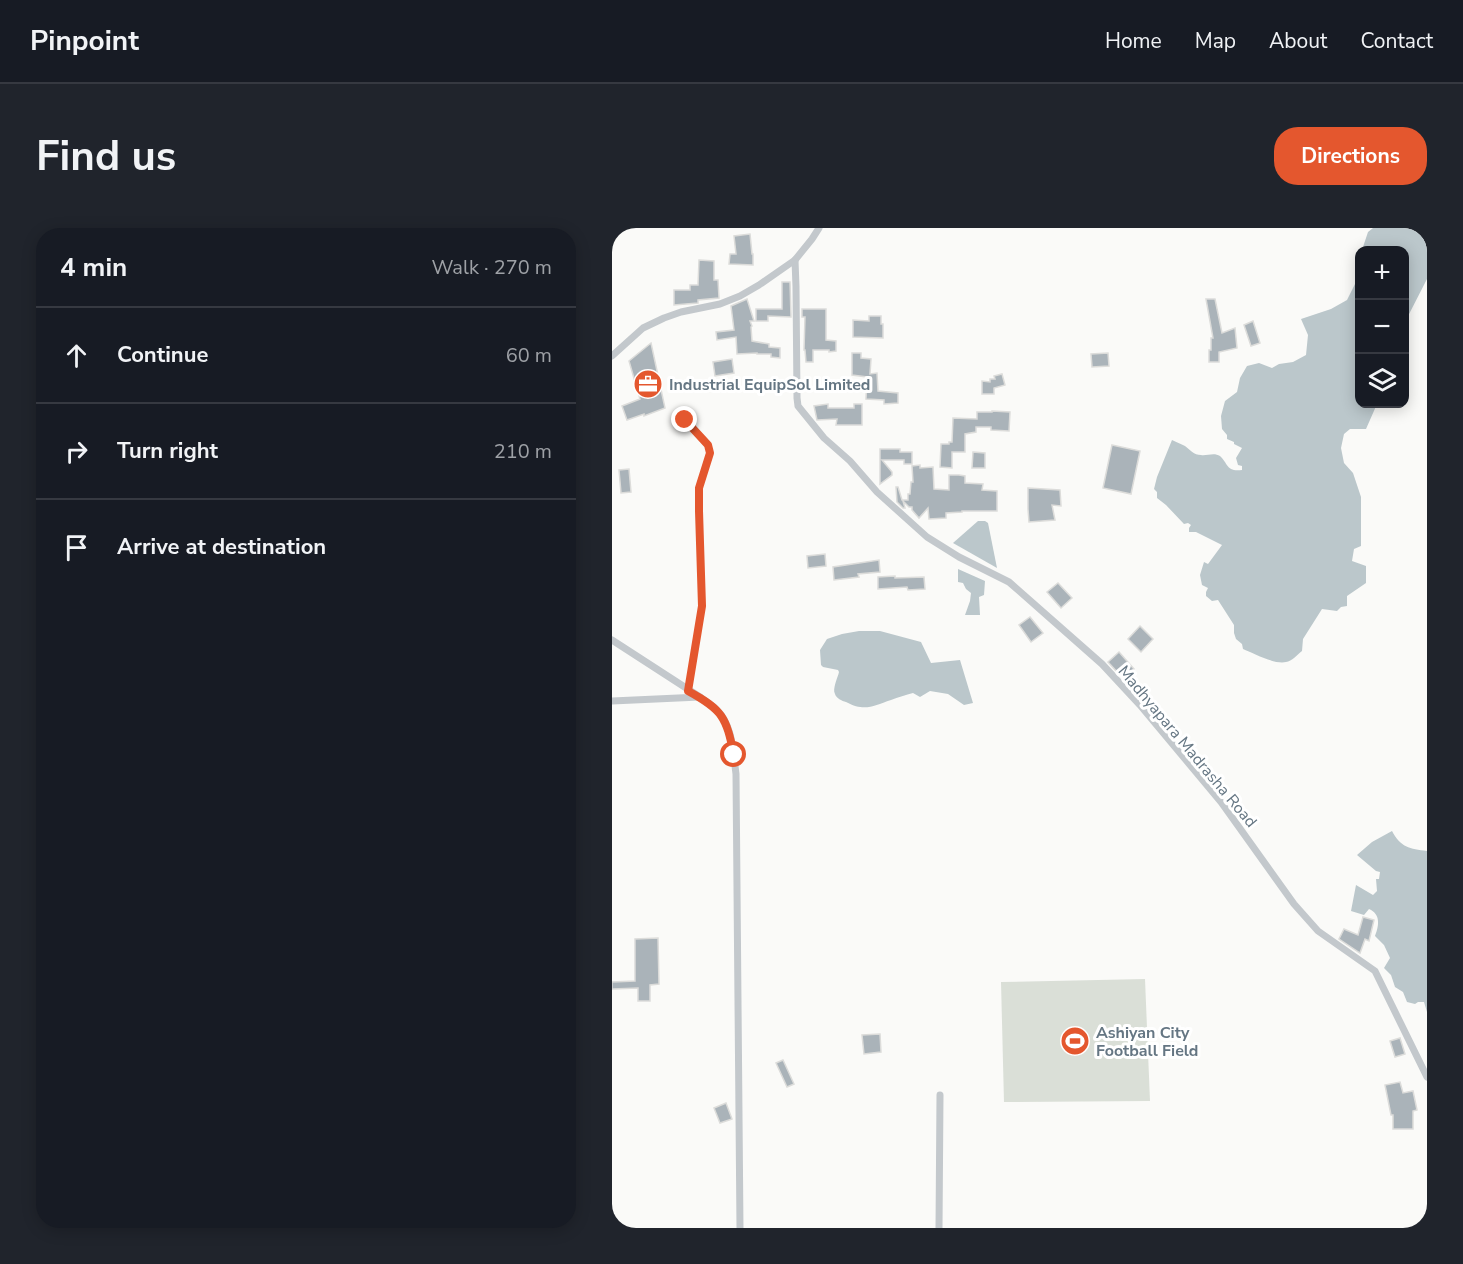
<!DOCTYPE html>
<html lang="en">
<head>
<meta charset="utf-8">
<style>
	:root { --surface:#171b24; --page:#20242c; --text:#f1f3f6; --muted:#9ea1a6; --line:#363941; --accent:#e4572e }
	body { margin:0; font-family:"Nunito Sans",sans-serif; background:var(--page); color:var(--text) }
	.controls { position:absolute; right:18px; top:18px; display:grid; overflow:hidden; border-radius:12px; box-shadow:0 3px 15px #0003 }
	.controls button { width:54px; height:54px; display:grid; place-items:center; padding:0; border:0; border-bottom:2px solid var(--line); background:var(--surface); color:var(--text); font:30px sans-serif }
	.stop { position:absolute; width:18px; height:18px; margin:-14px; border:4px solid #e4572e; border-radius:50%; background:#fff }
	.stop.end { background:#e4572e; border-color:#fff; box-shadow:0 2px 6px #0008 }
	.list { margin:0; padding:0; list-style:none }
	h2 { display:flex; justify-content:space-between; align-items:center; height:78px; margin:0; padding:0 24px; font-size:26px }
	h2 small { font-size:20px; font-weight:400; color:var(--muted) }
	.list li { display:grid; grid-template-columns:39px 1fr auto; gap:18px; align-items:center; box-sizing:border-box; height:96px; padding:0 24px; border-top:2px solid var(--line) }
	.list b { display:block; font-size:22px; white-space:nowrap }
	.list em { font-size:20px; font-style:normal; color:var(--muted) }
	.icon { flex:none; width:33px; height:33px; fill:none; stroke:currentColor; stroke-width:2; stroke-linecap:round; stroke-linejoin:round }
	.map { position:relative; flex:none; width:815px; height:1000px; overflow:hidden; border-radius:24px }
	header { display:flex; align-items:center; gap:36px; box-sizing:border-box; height:84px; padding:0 30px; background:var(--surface); border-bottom:2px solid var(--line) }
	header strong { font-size:28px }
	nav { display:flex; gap:33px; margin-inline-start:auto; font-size:21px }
	.intro { display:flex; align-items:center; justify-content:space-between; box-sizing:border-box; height:144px; padding:0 36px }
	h1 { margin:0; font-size:42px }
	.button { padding:15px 27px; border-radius:24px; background:var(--accent); color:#fff; font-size:21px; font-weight:700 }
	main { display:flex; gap:36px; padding:0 36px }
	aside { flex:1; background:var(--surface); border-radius:24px; box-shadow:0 3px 15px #0003 }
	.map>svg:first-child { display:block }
</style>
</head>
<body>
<header>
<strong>Pinpoint</strong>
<nav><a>Home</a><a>Map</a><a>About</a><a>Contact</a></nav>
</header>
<div class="intro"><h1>Find us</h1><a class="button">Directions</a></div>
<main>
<aside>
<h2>4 min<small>Walk · 270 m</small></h2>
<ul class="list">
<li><svg class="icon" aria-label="ahead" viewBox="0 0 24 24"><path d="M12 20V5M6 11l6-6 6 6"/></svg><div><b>Continue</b></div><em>60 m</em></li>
<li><svg class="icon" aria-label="right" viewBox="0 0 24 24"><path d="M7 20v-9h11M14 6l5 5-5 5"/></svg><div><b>Turn right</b></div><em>210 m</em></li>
<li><svg class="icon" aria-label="arrive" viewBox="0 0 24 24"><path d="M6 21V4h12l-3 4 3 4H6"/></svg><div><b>Arrive at destination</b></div></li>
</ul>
</aside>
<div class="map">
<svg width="815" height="1000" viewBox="0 0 815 1000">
	<rect width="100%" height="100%" fill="#fafaf8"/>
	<polygon fill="#dadfd7" points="533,751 538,873 392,874 389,754"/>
	<g fill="#bbc7cb">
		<polygon points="761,0 804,0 815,7 815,51 793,94 792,22 750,22 756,4"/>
		<path d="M747,48L748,176H765L754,201H738L732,206L729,220L732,235L741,245L749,269V318L742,321L740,333L754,338V355L735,368V378L729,379L725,383L710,381L691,411L690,423C685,427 680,433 674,434C663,437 641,425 631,421L630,416L624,411L622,405V397L606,372L600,373L594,368V364L596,360L590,357L588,347L592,334L596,336L610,317L584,304H577V300L579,297L576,295L572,296L554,277L545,270V264L542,261L545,249L560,212C564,214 569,216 573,218C578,222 582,227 589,227C595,228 602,224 608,228C616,235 614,244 630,242V238L626,237L624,230L630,220L622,216V214L615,211V207L610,201L609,188L613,173L625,164L628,150L635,138L647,135L660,140L667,136L681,134L694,127L696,107L689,91L719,81L735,72Z"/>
		<polygon points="366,293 373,293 376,295 385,340 341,315"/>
		<polygon points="346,341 373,353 372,367 367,369 368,387 353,387 358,373 359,365 354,361 351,355 346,354"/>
		<path d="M247,403H268L309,414L319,435L348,432L361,475L352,477L336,466L318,463L308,469L301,465C294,467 286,469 279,472C261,478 253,484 234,474C230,473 224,470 223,466C220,461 226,449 227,444L226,442L211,439L209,437L208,422L215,411L230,406Z"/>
		<path d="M780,603C788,619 798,621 815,623V784L812,774H806L803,776L795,774L791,764L783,759L779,747L772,740L778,730L772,717L763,708C767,698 769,686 757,681L752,687L739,683L744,657L761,667L765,663L764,651H767L768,644L764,643L745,627L760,614Z"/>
	</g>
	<g fill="#aab3b9" stroke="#dcdcda" stroke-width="1.5">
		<polygon points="138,6 140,26 141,26 141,37 117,36 118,26 124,26 122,8"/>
		<polygon points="87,32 102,33 102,52 106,52 107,70 86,72 86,75 62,77 62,62 78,62 78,57 86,57"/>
		<polygon points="170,54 178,54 179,89 156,88 156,93 144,93 144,81 170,81"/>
		<polygon points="135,71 142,93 138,93 140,98 139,99 140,113 157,116 157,119 168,120 168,130 159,129 159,126 145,126 145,125 125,126 124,109 105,112 104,104 122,102 119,78"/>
		<polygon points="594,71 603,71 610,105 623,100 625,120 607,124 607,134 597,134 597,122 599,122 599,110 601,110"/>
		<polygon points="190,81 214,81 214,112 224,113 224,123 217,124 217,122 201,122 201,134 194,134 193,122 192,122 193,89 190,89"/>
		<polygon points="257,88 269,88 269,96 271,96 271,110 241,109 241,92 257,93"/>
		<polygon points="641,93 648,115 639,118 632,97"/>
		<polygon points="39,115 53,180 32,188 32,186 15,192 10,178 28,171 17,133"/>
		<polygon points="240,125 249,125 249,130 259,131 258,146 265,145 266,163 286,165 286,175 272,176 272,172 254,171 255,149 240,147"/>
		<polygon points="496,125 497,138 480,139 479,126"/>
		<polygon points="120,131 122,145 103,148 101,134"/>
		<polygon points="390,146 393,157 382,160 382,166 370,166 370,153 378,154 378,151 383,151 382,148"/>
		<polygon points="216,176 216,180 242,180 242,176 250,176 250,197 224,197 225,191 205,192 202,178"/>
		<polygon points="380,183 398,184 397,203 379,202 379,199 364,199 364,204 353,206 353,224 340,224 340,240 328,239 329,216 337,216 337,214 340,214 341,190 365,191 365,184 380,184"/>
		<polygon points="500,217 528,223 519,266 491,260"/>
		<polygon points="268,221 288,221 288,224 300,224 300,236 292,236 292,232 270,232 280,244 280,247 268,256"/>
		<polygon points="361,224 373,225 373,240 360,240"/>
		<polygon points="308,237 308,240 321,239 322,261 337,262 337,247 347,247 353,248 353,255 371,256 370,262 385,263 385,283 350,283 350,284 334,285 334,290 317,291 316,280 307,290 300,282 300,279 297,279 291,273 293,280 291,280 285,274 284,259 286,259 290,272 296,272 296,266 298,266 299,254 301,254 300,238"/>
		<polygon points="17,241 19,264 9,265 7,242"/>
		<polygon points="416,260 448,262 449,278 440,277 443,292 417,294 416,281"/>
		<polygon points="213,326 214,338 196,340 195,328"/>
		<polygon points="267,332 268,344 246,346 247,349 222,352 221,339"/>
		<polygon points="283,348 283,350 312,349 313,361 296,362 295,359 266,361 266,349"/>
		<polygon points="446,355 460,370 449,380 435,364"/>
		<polygon points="418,389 431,405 419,414 407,397"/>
		<polygon points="528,398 541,411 529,424 516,411"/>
		<polygon points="507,424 522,441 513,450 508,444 507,446 496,434"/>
		<polygon points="751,689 762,692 757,713 753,711 748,725 727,711 732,701 746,707"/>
		<polygon points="46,710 47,756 38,757 38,773 26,773 26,760 0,761 0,754 23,753 23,711"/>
		<polygon points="268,806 269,824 252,826 250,807"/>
		<polygon points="788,810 793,826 783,829 778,813"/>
		<polygon points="171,832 182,856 175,859 164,835"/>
		<polygon points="788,854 791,865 801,863 805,882 801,883 801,901 781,901 781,887 779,887 773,857"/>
		<polygon points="114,875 120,891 108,895 102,880"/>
	</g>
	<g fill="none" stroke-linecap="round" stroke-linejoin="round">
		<polyline stroke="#c3c8cc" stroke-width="4" points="73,192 96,217 98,225 87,260 87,283 90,378 77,462"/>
		<g stroke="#c3c8cc" stroke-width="7">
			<polyline points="183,32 184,59 185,170 186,178 212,210 238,233 265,264 315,309 347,329 397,354 490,436 528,477 609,574 682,676 706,703 763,743 815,849"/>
			<polyline points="0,128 31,100 52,90 69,84 108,76 128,68 147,57 183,32 200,11 207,0"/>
			<polyline points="0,412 88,469 0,473"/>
			<path d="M88,469C93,473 99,476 104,481C121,497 121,524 124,546L128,1000"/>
			<polyline points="327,1000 328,867"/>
		</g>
	</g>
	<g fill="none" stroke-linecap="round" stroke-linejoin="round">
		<path stroke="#e4572e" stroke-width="8" d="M73,192L96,217L98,225L87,260V283L90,378L76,463C111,482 114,489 122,527"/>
	</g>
	<defs>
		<g id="office-disc" transform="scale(1.5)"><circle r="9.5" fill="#e4572e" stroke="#fff"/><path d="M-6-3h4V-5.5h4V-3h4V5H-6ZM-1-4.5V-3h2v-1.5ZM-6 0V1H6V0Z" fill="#fff"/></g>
		<g id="stadium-disc" transform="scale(1.5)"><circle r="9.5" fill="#e4572e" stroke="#fff"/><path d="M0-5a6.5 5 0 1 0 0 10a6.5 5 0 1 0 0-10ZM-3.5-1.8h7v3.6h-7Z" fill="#fff"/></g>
	</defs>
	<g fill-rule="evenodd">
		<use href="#office-disc" x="36" y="156"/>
		<use href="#stadium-disc" x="463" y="813"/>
	</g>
	<g text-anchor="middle" stroke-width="6" stroke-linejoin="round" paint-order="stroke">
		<g font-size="16" font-weight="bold" fill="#657683" stroke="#fff" text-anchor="start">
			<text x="57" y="162">Industrial EquipSol Limited</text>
			<text x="484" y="810">Ashiyan City<tspan x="484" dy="18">Football Field</tspan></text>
		</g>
		<g font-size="16" fill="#657683" stroke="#fff">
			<text transform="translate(576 518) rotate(50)" y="6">Madhyapara Madrasha Road</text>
		</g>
	</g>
</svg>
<div class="controls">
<button>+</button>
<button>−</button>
<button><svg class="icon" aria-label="layers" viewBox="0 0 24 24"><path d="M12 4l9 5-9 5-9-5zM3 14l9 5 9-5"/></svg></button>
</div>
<div class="stop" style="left:122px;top:527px"></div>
<div class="stop end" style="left:73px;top:192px"></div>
</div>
</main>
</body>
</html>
